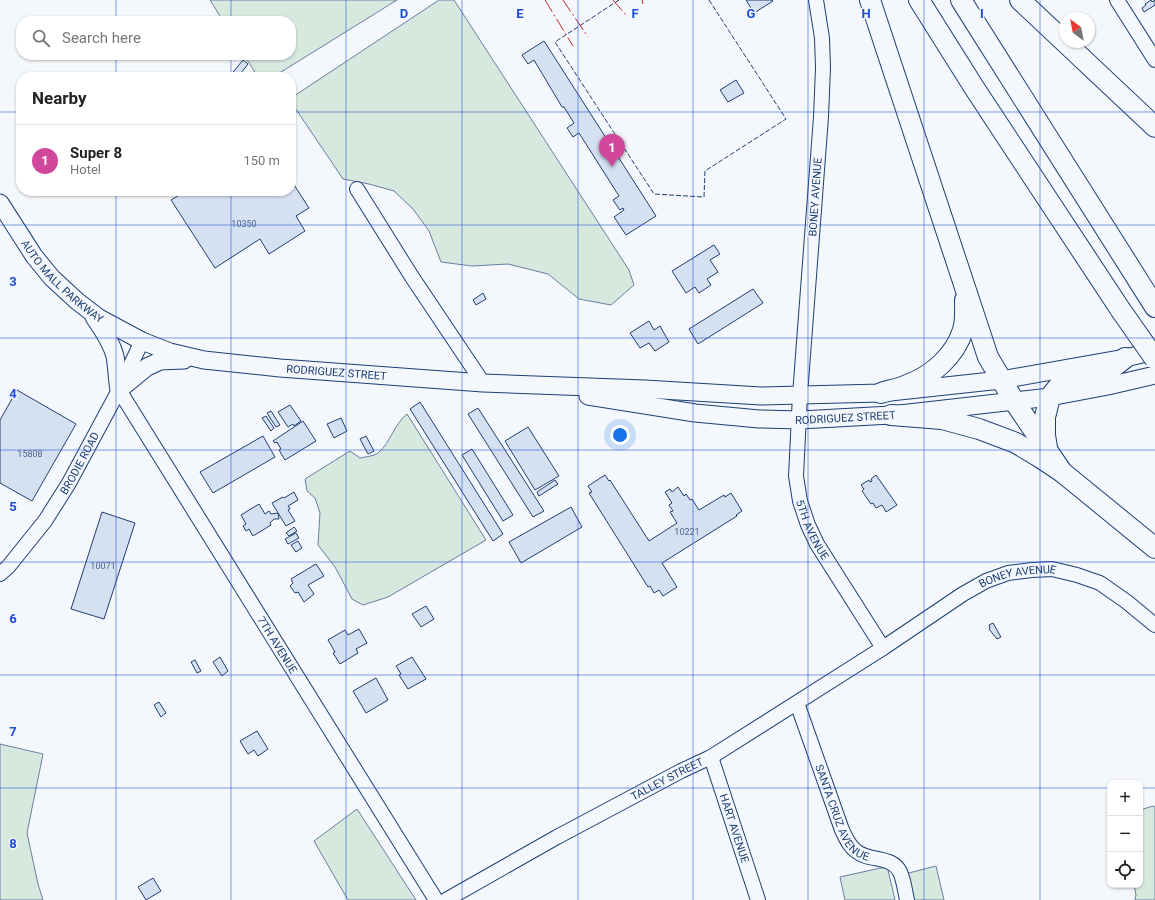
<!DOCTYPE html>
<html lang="en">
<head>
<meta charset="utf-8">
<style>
	:root { --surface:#fff; --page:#f6f6f6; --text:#222; --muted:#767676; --line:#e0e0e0; --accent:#c62828 }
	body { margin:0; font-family:Roboto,sans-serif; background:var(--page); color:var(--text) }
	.controls { position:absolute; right:12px; bottom:12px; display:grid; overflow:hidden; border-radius:8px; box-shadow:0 1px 3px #0004 }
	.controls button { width:36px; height:36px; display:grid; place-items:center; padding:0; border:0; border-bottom:1px solid var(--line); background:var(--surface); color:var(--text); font:20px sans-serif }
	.compass { position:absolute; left:1059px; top:12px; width:36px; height:36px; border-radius:50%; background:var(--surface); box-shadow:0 1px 3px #0004; rotate:328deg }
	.you { position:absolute; left:620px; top:435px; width:14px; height:14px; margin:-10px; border:3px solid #fff; border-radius:50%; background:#1a73e8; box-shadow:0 0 0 6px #1a73e833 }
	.badge { display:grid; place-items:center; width:26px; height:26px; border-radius:50%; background:var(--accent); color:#fff; font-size:13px; font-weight:700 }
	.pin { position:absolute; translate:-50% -33px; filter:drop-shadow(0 1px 2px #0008) }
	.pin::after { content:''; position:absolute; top:21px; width:14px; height:12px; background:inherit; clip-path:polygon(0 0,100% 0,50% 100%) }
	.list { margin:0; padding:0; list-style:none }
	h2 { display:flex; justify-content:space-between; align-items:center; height:52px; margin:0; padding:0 16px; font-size:17px }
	h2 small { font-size:13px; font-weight:400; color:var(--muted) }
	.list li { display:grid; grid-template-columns:26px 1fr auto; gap:12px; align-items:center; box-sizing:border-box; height:72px; padding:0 16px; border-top:1px solid var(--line) }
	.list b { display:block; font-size:15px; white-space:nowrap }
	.list p { margin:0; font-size:13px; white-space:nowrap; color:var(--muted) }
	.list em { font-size:13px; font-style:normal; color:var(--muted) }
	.icon { flex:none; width:22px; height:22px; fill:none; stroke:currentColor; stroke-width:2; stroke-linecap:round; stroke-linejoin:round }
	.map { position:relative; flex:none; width:1155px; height:900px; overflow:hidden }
	.search { position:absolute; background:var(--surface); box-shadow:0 1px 3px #0004; left:16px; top:16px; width:280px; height:44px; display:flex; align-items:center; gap:10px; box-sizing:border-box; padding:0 14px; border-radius:16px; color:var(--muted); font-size:15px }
	.panel { position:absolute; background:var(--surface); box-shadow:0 1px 3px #0004; left:16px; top:72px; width:280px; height:124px; border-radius:16px }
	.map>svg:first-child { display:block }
</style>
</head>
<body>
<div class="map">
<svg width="1155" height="900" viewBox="0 0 1155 900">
	<rect width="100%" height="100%" fill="#f4f7fb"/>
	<g fill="#d7e8df" stroke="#687fa3">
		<polygon points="210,0 397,0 273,77 258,77 244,55 291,55 291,21 223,21"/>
		<polygon points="439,0 454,0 629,270 634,285 611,305 579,299 548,274 508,264 472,266 441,262 429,231 413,209 394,191 369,184 343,179 291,102 291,98"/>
		<path d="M407,414L486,540L388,597L363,605L352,599L335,567L318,545L320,513L315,498L307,491L305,479L350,451L360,458C365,457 374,456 378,453C391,442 394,424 407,414Z"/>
		<polygon points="0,744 43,754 27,833 38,884 43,900 0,900"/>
		<polygon points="1153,806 1155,807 1155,900 1135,900 1136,895 1134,885 1140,885 1140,810"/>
		<polygon points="357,809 416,900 348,900 314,841"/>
		<polygon points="936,866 944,900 911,900 905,874"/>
		<polygon points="885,867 888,870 895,900 845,900 840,877"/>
	</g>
	<g fill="#d5e0f0" stroke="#1d3f73">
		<polygon points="746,0 772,0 773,1 754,13"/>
		<polygon points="1151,0 1152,2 1155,0 1155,5 1144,12 1142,8 1146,5 1145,4"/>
		<polygon points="544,41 656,216 626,235 614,217 624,210 623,208 620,210 613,200 619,196 579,133 573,137 567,128 574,123 564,107 562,107 534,60 528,64 522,55"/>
		<polygon points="243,60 248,64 238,77 229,77"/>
		<polygon points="736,80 744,93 728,102 720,90"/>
		<polygon points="291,180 309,208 296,216 305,231 269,254 260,239 215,268 171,200 186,191 291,191"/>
		<polygon points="714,245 720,254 710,260 718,272 707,279 711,285 699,293 695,287 686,293 672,271"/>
		<polygon points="753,289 763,303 698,344 689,329"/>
		<polygon points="483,293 486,299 476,305 473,300"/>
		<polygon points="649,321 654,330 660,326 669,342 655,351 649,343 640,348 630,333"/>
		<polygon points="17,390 76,424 32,501 0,483 0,420"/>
		<polygon points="420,402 503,534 493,541 410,409"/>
		<polygon points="290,405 301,421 294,426 293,424 288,427 278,412"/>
		<polygon points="478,408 544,511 533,517 468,414"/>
		<polygon points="271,411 280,425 276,427 267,413"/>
		<polygon points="266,416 274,428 271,431 262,418"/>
		<polygon points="341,418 347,431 334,438 327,424"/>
		<polygon points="303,421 316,441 285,460 279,450 281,449 277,442 275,443 273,441"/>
		<polygon points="528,427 559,476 535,490 505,441"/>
		<polygon points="263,436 275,457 213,493 200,472"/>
		<polygon points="366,436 374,451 368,454 360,439"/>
		<polygon points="472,449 513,515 503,521 462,455"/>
		<polygon points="605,475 609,481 610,480 649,541 677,523 670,512 673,511 669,505 672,503 665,492 670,489 672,492 678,487 684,496 686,494 690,500 692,499 699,510 724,495 725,497 731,493 742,511 736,515 737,516 662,563 677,587 663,596 659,590 654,593 650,586 648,587 589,493 592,492 588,486"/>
		<polygon points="876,475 897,505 886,512 882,505 876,508 873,503 871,504 862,491 864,489 861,485 869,480 870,482 872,481 871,479"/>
		<polygon points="555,480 558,484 539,496 537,492"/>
		<polygon points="294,492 298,500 288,506 290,509 288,510 295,521 286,526 272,503 283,497 284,498"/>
		<polygon points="259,504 265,514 269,511 271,514 278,513 279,519 274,519 270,523 271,525 253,536 249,529 246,531 243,526 246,524 241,515"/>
		<polygon points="571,507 582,527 521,563 509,542"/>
		<polygon points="102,512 135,523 104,619 71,609"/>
		<polygon points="294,527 297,531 289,536 286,533"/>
		<polygon points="296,533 299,538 288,544 285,539"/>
		<polygon points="298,541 302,548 296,552 291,545"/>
		<polygon points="316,564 324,576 308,585 314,594 304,602 298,592 295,593 290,586 293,583 291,579"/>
		<polygon points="426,606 434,619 421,627 412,614"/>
		<polygon points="993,623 1001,637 997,639 989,629 990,628 989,625"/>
		<polygon points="359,629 367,643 356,649 358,653 340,664 333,653 335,652 328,640 345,630 348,635"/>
		<polygon points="220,657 228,671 222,676 213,662"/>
		<polygon points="412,657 426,679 408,689 399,675 401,674 396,666"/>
		<polygon points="195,660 201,671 197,673 191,662"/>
		<polygon points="376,678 388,700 366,713 353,691"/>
		<polygon points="159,702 166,713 161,717 154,705"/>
		<polygon points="257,731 268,749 258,756 254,750 248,754 240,741"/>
		<polygon points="153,878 161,891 146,900 138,887"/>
	</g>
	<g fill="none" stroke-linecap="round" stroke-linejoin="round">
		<g stroke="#1d3f73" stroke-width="16">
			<g id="minor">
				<path id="s1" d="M816,0L822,38L823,68L821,117L800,395L796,476L800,501L808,525L817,544L883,648"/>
				<polyline points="1117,0 1155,60"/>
				<polyline points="357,189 412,277 483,383"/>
				<path id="s2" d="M119,390L436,900"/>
				<path id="s3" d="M0,574L8,567L45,521L69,483L119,390L142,341"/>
				<path id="s4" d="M797,703L842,830C846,838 849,846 856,851C869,862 892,855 900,872C904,881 905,891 907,900"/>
				<path id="s5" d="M711,757L758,900"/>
				<path id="s6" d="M446,900L557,837L681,771L711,757L883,648L963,594L986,581L1008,573L1032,570L1052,569L1077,575L1100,583L1127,602L1155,625"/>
			</g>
		</g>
		<g stroke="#1d3f73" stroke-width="19">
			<g id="major">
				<path id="s7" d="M0,203L34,256L52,278L77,301L99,318L142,341L170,352L204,360L280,368L483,383L645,389L761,396L881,393L1001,380L1125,358L1155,351"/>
				<path d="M94,317C102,329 111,341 115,356C117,367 117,379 119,390L147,367L160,361L184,360"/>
				<path id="s8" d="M588,396L695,413L759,419L800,420L891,415L1050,397L1108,386L1155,375"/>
			</g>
		</g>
		<g stroke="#1d3f73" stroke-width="22">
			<g id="highway">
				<polyline points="870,0 988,357 1014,401 1062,472"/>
				<polyline points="919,0 975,89 1120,309"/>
				<polyline points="961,0 1155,307"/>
				<polyline points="1020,0 1155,127"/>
				<path d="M881,393C889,390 899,389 907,385C932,376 955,356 963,330C966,320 965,310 965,300"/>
				<polyline points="891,415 942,419 979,429 1016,443 1041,458 1062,472 1155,548"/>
				<polyline points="1047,448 1045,435 1045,417 1050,397 1063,381 1111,369 1125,358"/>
			</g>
		</g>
		<use href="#minor" stroke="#f4f7fb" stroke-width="14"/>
		<use href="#major" stroke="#f4f7fb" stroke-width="17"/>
		<use href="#highway" stroke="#f4f7fb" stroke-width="20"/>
		<g stroke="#1d3f73" stroke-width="22" stroke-linecap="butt">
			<polyline id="highway-bridge" points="1120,309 1155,359"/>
		</g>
		<use href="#highway-bridge" stroke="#f4f7fb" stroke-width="20"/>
		<polyline stroke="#1d3f73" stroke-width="1" stroke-dasharray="5 2" stroke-linecap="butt" points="619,0 555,42 654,194 704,197 705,171 786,119 709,0"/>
		<g stroke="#c62828" stroke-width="1" stroke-dasharray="14 3 2 3" stroke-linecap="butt">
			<polyline points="545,0 573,46"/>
			<polyline points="563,0 588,37"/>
			<polyline points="613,0 626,15"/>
			<polyline points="642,0 643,4"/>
		</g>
	</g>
	<path fill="none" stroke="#1d4ed8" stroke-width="1" stroke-opacity="0.55" d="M116,0V21M231,0V21M346,0V900M462,0V900M578,0V900M693,0V900M808,0V900M924,0V900M1040,0V900M116,55V77M231,55V77M0,112H21M291,112H1155M116,191V900M231,191V900M0,225H1155M0,338H1155M0,450H1155M0,562H1155M0,675H1155M0,788H1110M1140,788H1155"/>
	<g text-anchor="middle" stroke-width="3" stroke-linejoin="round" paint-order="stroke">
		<g font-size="9" fill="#4b6792">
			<text x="244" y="227">10350</text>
			<text x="30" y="457">15808</text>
			<text x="687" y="535">10221</text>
			<text x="103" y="569">10071</text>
		</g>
		<g font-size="11" fill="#1d3f73" stroke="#f4f7fb">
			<text transform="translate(815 197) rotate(-86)" y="4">BONEY AVENUE</text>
			<text dy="4" stroke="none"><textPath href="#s7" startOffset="101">AUTO MALL PARKWAY</textPath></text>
			<text dy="4" stroke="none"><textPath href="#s7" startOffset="400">RODRIGUEZ STREET</textPath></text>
			<text dy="4" stroke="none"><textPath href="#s8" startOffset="259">RODRIGUEZ STREET</textPath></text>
			<text dy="4" stroke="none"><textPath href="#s3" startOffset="137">BRODIE ROAD</textPath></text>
			<text dy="4" stroke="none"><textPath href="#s1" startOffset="534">5TH AVENUE</textPath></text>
			<text dy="4" stroke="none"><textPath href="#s6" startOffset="660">BONEY AVENUE</textPath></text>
			<text dy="4" stroke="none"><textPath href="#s2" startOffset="300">7TH AVENUE</textPath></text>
			<text dy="4" stroke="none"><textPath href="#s6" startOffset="252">TALLEY STREET</textPath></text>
			<text dy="4" stroke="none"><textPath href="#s4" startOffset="120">SANTA CRUZ AVENUE</textPath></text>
			<text dy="4" stroke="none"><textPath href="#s5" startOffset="75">HART AVENUE</textPath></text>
		</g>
	</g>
	<g font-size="13" text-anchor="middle" font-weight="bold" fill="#1d4ed8" stroke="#f4f7fb" stroke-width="3" stroke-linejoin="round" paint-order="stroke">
		<text x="404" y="18">D</text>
		<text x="520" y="18">E</text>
		<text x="635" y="18">F</text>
		<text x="751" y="18">G</text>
		<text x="866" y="18">H</text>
		<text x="982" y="18">I</text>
		<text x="13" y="286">3</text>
		<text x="13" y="398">4</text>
		<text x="13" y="511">5</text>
		<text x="13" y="623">6</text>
		<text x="13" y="736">7</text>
		<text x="13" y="848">8</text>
	</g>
</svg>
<div class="controls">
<button>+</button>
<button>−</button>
<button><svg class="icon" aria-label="locate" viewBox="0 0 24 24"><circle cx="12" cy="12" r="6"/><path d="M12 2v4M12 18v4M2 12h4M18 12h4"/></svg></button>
</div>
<svg class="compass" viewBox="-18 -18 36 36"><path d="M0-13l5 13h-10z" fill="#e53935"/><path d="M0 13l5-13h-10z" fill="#767676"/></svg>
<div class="you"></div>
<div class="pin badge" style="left:612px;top:167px;background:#d1479c">1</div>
<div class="search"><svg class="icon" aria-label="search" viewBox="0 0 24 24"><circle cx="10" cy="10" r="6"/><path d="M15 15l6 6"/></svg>Search here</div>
<section class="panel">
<h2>Nearby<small></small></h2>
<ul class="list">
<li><span class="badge" style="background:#d1479c">1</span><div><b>Super 8</b><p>Hotel</p></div><em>150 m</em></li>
</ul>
</section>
</div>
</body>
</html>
